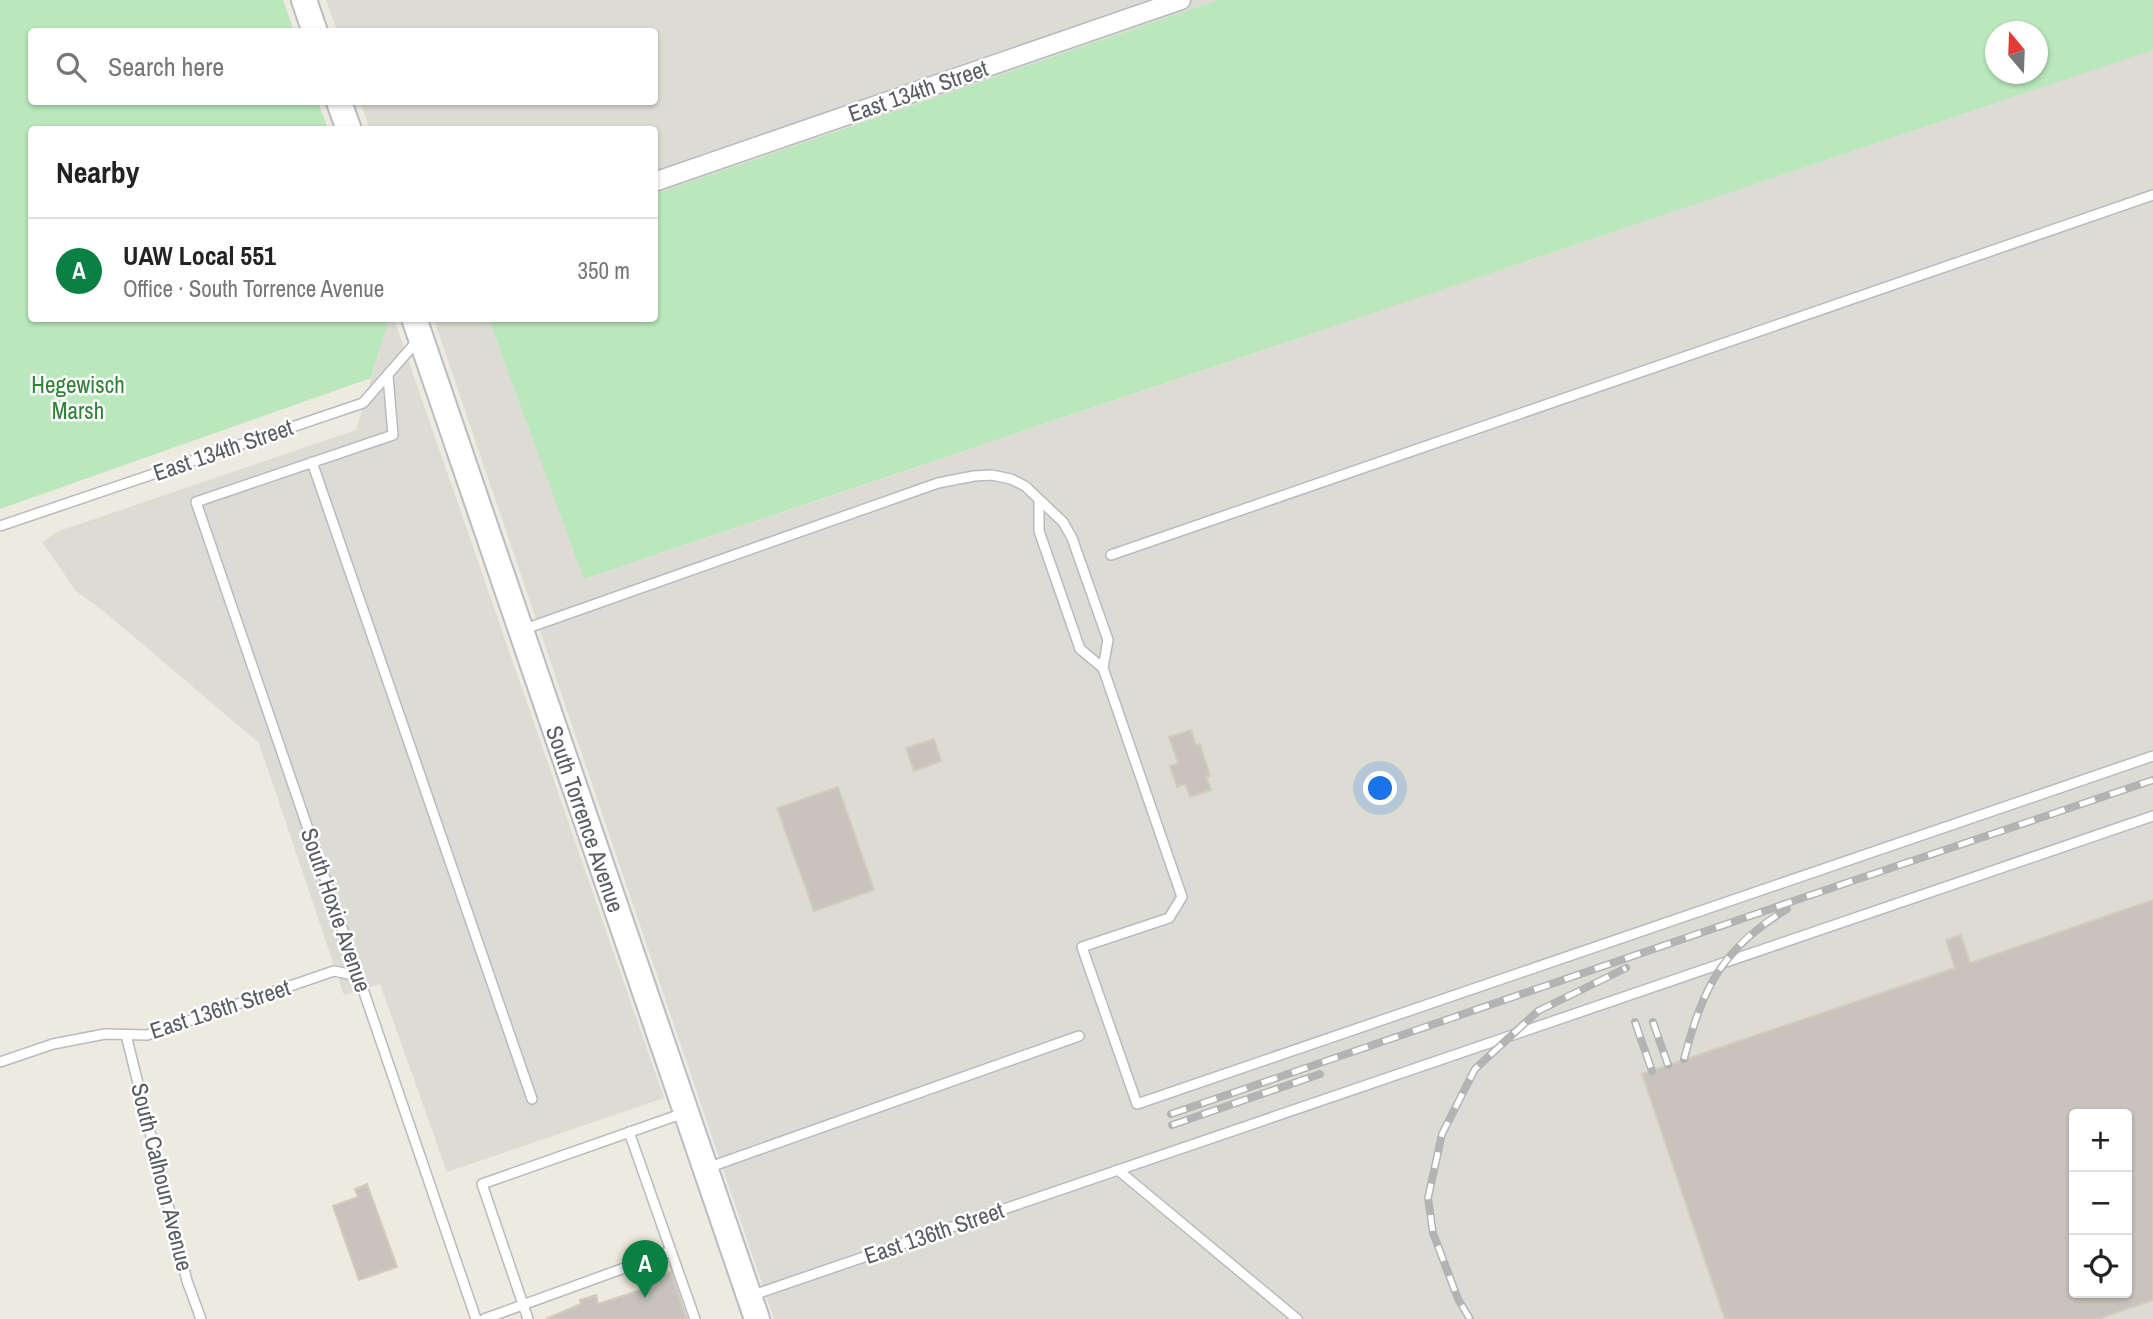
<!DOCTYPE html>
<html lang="en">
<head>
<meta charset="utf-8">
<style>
	:root { --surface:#fff; --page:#f2f2f2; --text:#222; --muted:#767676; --line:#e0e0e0; --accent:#0b8043 }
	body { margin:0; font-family:"Archivo Narrow",sans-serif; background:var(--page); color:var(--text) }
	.controls { position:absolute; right:21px; bottom:21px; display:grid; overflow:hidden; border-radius:7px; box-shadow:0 2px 5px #0004 }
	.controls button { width:63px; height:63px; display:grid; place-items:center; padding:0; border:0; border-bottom:2px solid var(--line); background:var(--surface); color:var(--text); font:35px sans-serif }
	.compass { position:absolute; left:1985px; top:21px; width:63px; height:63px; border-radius:50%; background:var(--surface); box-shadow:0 2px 5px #0004; rotate:341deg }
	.you { position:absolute; left:1381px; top:789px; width:24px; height:24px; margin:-18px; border:5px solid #fff; border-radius:50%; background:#1a73e8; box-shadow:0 0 0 10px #1a73e833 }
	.badge { display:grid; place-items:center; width:46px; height:46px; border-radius:50%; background:var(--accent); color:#fff; font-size:23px; font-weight:700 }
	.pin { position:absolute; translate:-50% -58px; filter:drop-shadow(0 2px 4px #0008) }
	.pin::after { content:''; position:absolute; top:37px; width:24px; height:21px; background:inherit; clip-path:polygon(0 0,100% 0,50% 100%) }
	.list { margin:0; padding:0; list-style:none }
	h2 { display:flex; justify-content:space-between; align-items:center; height:91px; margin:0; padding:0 28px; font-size:30px }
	h2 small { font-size:23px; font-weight:400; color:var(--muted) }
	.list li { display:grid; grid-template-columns:46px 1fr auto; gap:21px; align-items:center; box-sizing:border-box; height:105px; padding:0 28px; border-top:2px solid var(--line) }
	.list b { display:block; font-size:26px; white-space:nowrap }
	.list p { margin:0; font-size:23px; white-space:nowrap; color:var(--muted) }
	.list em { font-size:23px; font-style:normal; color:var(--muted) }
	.icon { flex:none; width:38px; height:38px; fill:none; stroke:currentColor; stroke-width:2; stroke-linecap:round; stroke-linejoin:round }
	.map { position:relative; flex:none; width:2153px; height:1319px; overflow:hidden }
	.search { position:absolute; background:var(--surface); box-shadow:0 2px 5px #0004; left:28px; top:28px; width:630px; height:77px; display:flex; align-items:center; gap:18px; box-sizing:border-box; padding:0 24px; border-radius:7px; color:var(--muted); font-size:26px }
	.panel { position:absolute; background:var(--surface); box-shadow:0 2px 5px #0004; left:28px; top:126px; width:630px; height:196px; border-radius:7px }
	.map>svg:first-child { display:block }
</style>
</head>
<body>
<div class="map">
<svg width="2153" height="1319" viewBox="0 0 2153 1319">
	<rect width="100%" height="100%" fill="#edeadf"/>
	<g fill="#dddcd4" fill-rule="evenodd">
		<polygon points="326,0 1218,0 655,194 654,130 370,129 360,102 654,102 654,32 337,31"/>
		<path d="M2153,50V1319H774L434,319H489L585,579ZM2074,1114H2127V1293H2074Z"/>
		<polygon points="389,319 394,319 664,1098 447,1172 380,984 344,995 259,743 107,614 76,591 42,542 59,531 356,430"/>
	</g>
	<g fill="#bae7bc" fill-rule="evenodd">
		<polygon points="0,0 283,0 294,31 32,32 32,102 318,102 328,129 32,130 32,318 389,319 371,378 0,509"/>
		<path d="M1218,0H2153V50L584,579L489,319L654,318L655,194ZM1996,32H2038V74H1996Z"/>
	</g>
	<g fill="#c8c4bd" stroke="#d2ccbe" stroke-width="2" fill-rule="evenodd">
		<polygon points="1191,730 1196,745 1200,744 1210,776 1206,777 1211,790 1190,797 1185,784 1177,787 1170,766 1178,763 1169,737"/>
		<polygon points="934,739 941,761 914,771 906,748"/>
		<polygon points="838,787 874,890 814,911 777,808"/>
		<path d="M2153,900V1300L2098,1319H1725L1642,1074L1955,968L1946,940L1961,935L1970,963ZM2074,1114H2127V1293H2074Z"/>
		<polygon points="367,1184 397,1267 359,1280 333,1206 358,1197 355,1189"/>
		<polygon points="671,1272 687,1319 546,1319 581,1304 580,1300 596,1295 598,1304 641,1290 638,1281"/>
	</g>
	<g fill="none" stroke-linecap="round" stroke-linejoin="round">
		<g stroke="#b8bac0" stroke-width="12">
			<g id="lane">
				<polyline points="388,376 393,435 196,502 476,1319"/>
				<polyline points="312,462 532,1099"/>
				<polyline points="1039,501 1039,531 1080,649 1103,668"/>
				<polyline points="0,526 363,403 418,340"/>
				<polyline points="1111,555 2153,195"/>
				<polyline points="522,630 938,483 974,476 992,475 1011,479 1025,486 1063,522 1072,538 1108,640 1103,668 1182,897 1169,918 1082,947 1137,1104 2153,756"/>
				<polyline points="126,1035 187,1281 201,1319"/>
				<polyline points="0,1062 53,1044 105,1034 147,1035 334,971 358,976"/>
				<polyline points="629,1132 695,1319"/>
				<polyline points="707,1168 1079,1036"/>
				<polyline points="1118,1170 1297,1319"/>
				<polyline points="750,1296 2153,816"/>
				<polyline points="484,1319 671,1251"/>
				<polyline points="528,1319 482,1184 684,1113"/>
			</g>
		</g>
		<g stroke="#b8bac0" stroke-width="21">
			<polyline id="street" points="654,182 1181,0"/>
		</g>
		<g stroke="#b8bcc3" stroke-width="28">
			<g id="secondary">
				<polyline points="304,0 315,32"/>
				<polyline points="339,102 349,130"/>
				<polyline points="414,318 757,1319"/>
			</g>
		</g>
		<use href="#lane" stroke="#fff" stroke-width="9"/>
		<use href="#street" stroke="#fff" stroke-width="18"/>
		<use href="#secondary" stroke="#fff" stroke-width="24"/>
		<g stroke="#b2b3b3" stroke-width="8">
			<g id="rail">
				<polyline points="1635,1022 1652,1071"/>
				<polyline points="1653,1022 1668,1065"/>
				<path d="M1684,1059C1703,988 1721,949 1787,909"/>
				<polyline points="1171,1114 1855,880 2153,780"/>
				<polyline points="1172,1125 1320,1074"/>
				<polyline points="1470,1319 1458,1299 1433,1233 1428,1198 1442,1134 1475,1069 1538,1011 1626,968"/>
			</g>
		</g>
		<use href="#rail" stroke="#fff" stroke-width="5" stroke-dasharray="16" stroke-linecap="butt"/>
	</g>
	<g text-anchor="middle" stroke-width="5" stroke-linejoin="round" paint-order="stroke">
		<g font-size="23" fill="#585c62" stroke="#fff">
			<text transform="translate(918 91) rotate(-19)" y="8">East 134th Street</text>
			<text transform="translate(223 450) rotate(-19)" y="8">East 134th Street</text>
			<text transform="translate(585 819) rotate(71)" y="8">South Torrence Avenue</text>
			<text transform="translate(336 910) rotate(71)" y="8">South Hoxie Avenue</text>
			<text transform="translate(220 1009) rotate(-18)" y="8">East 136th Street</text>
			<text transform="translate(162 1177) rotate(76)" y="8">South Calhoun Avenue</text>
			<text transform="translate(934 1233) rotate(-19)" y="8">East 136th Street</text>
		</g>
		<g font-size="23" fill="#2e8336" stroke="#fff">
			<text x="78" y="393">Hegewisch<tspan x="78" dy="26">Marsh</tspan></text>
		</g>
	</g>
</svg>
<div class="controls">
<button>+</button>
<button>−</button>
<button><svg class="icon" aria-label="locate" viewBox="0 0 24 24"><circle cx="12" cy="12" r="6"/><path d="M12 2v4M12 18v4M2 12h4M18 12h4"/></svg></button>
</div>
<svg class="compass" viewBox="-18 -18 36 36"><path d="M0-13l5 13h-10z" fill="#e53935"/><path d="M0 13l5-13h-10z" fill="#767676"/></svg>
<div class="you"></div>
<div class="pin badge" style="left:645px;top:1298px">A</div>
<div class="search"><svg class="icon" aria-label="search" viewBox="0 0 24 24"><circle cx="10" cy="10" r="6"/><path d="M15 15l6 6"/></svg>Search here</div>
<section class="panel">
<h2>Nearby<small></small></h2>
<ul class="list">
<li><span class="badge">A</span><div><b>UAW Local 551</b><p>Office · South Torrence Avenue</p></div><em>350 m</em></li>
</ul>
</section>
</div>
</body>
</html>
